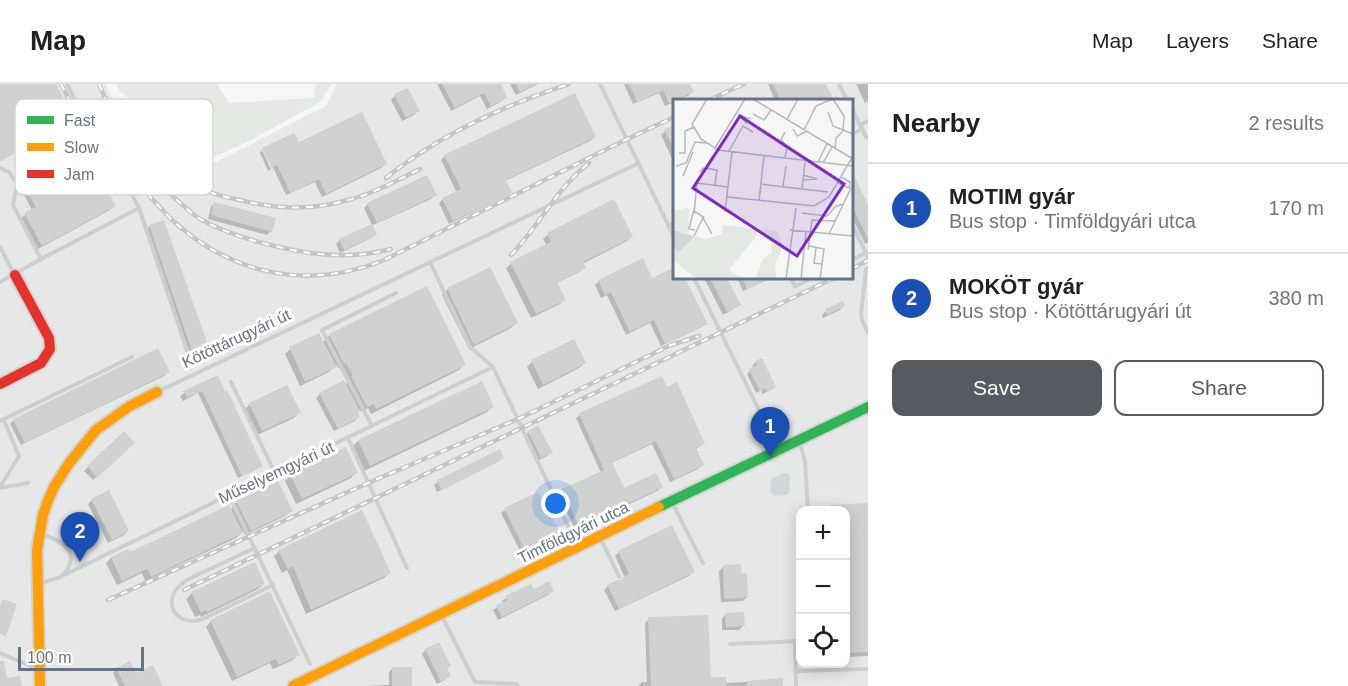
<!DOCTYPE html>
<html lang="en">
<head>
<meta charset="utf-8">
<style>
	:root { --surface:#fff; --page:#f2f2f2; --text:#202124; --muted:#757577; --line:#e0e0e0; --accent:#565a61 }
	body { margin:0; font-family:Arial,sans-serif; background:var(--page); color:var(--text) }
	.controls { position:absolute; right:18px; bottom:18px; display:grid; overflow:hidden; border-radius:12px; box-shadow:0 3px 15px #0003 }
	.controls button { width:54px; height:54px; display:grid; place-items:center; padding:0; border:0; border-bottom:2px solid var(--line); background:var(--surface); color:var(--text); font:30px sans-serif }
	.scale { position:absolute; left:18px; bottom:15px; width:126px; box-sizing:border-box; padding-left:6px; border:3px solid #667285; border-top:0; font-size:16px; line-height:21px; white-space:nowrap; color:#667285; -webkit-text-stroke:4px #fff; paint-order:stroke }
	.you { position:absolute; left:556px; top:420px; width:21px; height:21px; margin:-15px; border:4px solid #fff; border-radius:50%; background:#1a73e8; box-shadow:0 0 0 9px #1a73e833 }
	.badge { display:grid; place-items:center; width:39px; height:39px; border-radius:50%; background:var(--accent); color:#fff; font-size:20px; font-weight:700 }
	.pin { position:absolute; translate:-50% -50px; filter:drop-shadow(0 2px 3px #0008) }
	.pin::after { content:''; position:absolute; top:32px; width:21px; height:18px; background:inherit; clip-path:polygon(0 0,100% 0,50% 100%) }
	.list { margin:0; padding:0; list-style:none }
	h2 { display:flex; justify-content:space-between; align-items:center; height:78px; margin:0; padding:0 24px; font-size:26px }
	h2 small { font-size:20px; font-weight:400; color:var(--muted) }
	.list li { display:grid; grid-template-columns:39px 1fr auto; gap:18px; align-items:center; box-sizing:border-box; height:90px; padding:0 24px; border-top:2px solid var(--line) }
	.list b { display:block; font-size:22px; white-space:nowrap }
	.list p { margin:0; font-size:20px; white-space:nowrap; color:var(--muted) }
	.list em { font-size:20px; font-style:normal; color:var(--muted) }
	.actions { display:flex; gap:12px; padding:18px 24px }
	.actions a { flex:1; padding:14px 0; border:2px solid var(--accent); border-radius:12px; text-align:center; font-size:21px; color:var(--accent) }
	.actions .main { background:var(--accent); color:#fff }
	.icon { flex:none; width:33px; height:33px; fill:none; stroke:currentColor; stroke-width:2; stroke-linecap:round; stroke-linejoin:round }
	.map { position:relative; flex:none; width:868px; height:602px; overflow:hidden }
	header { display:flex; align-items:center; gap:36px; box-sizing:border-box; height:84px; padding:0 30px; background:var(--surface); border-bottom:2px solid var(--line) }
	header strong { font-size:28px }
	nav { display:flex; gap:33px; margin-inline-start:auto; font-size:21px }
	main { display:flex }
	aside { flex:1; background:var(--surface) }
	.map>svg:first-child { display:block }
</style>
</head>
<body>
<header>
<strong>Map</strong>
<nav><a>Map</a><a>Layers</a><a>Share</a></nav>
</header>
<main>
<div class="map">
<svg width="868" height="602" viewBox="0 0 868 602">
	<rect width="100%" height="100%" fill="#f6f6f5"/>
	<path fill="#e6e7e7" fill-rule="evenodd" d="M0,0H105L132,49L216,78L326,22L337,0H868V602H0ZM674,16H852V194H674ZM800,426H846V580H800Z"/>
	<polygon fill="#e5e9e3" points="117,0 217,0 229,19 314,14 316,0 331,0 322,16 316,14 322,17 249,57 214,73 120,8"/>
	<polygon fill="#d0d6da" points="784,389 787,389 790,392 789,409 787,411 774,412 770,407 771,395"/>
	<g fill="#0003">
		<polygon points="0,0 55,0 88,62 84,66 114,122 110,126 38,165 21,134 32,126 24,111 28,108 49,96 30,61 0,77"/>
		<polygon points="437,0 499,0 506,13 502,17 487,25 480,12 451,27"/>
		<polygon points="510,0 538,0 516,11"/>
		<polygon points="624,0 688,0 692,8 688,12 674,16 674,18 665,22 659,9 633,20"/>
		<polygon points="768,0 825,0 832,16 779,16 779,15 775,16"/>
		<polygon points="856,0 868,0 868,17 865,19"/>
		<polygon points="395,12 418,27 414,31 402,37 391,16"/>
		<polygon points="674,42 674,79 661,51 665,47"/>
		<polygon points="594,53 590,57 505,97 510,109 506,112 449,140 439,119 443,115 457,109 441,76 445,72"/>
		<polygon points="298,60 385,80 381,84 322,113 315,98 286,111 264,64"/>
		<polygon points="262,66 271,85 268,87 260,69"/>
		<polygon points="852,91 867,121 868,121 868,159 865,160 852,133"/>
		<polygon points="435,111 431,115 371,142 375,151 371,154 340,169 336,160 340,156 372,141 364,124 368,120"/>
		<polygon points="614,117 631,153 627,157 582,180 584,183 579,188 556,199 564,215 560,220 531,234 506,184 511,180 547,162 543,155 548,151"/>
		<polygon points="215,119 271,147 267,151 208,135 211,123"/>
		<polygon points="150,142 209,267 205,271 190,276 146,146"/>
		<polygon points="674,194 684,194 706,239 702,243 661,262 650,239 626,251 607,211 601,214 595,201 599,197 651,196"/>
		<polygon points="704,194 726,194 739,221 735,224 723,231"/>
		<polygon points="737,194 771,194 743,207"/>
		<polygon points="448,205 516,239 511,244 469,265 442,211"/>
		<polygon points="842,219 843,222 840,226 823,234 822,231 826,227"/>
		<polygon points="330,251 464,281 459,286 371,330 368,324 361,328 360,325 356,328 358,333 355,337 334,347 316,314 320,310 344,301 348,298 341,283 338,284 337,281 329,288 300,302 285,270 290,265 322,259"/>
		<polygon points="532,278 585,279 579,284 538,305 527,283"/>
		<polygon points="756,278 775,303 771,306 762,310 762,306 756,309 747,290 753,284 752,282"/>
		<polygon points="168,288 164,292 21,361 10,340 14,336"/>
		<polygon points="217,293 261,382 257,385 238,394 198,309 183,317 180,312 184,309"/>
		<polygon points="661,294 666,305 703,360 695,366 702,381 698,385 670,398 652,360 611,379 623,406 661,403 657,407 575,446 559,410 563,406 601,389 576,334 580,331"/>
		<polygon points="481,299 492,322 487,328 364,387 353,362 358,357"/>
		<polygon points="250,320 299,329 294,334 257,351 244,326"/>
		<polygon points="766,328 782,340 778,344 769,348 762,332"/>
		<polygon points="528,348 551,368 547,372 537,377 525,352"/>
		<polygon points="124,349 133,359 93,396 84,387"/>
		<polygon points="345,365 356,388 351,394 296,420 285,397 291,391"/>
		<polygon points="499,367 502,374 499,377 437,408 434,401 438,398"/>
		<polygon points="92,416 128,447 124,451 108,459 88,420"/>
		<polygon points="237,418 291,426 285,432 245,451 243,447 236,454 145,497 142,489 117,501 106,479 111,474 127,467 129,470 230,426"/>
		<polygon points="517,419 559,450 555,454 522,471 501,429 505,426"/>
		<polygon points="868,420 868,572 846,573 846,426 813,426 816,424"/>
		<polygon points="671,443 693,488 689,492 615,527 604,506 608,502 620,498 625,494 615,472 619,468"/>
		<polygon points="279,467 389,489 384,494 306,530 287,486 282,489 274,472"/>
		<polygon points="723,483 747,513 743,517 721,518 719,487"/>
		<polygon points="264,500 258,505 201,533 200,531 195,533 186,515 192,509"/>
		<polygon points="533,507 552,507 548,511 498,536 493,526 503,519 502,517 506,514"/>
		<polygon points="726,530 743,542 739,546 722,546 722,534"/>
		<polygon points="649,535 709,595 725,599 781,596 782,602 638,602 642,598 647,598 645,539"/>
		<polygon points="211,537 298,571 293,576 273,585 270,579 232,597 206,543"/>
		<polygon points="426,566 446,585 449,592 445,596 437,600 422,570"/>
		<polygon points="393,584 410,602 363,602 389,601 389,588"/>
		<polygon points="117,585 162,602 119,602 113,589"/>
	</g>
	<g fill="#d0d2d2">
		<polygon points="0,0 56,0 90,63 85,65 116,122 42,162 24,129 36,123 27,106 53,93 35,58 0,77"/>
		<polygon points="442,0 501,0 507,14 491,22 484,9 455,24"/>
		<polygon points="516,0 536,0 520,8"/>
		<polygon points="629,0 690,0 694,8 669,19 663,6 637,18"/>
		<polygon points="773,0 826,0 834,16 780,16"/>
		<polygon points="408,4 420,27 406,34 394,10"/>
		<polygon points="575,9 596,53 506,96 512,109 453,137 442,114 461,105 444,71"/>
		<polygon points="362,28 387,80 326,110 319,95 290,109 277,81 272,84 262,64 294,49 299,58"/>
		<polygon points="675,40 675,67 664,46"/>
		<polygon points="852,87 868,121 868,155 852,122"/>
		<polygon points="427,91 437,111 377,139 367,119"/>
		<polygon points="614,115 633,153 583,178 586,184 557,198 566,216 536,230 510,178 551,158 547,149"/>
		<polygon points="214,118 276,134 272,148 211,131"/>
		<polygon points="164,136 210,267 194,273 149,141"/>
		<polygon points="372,140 377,151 344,166 339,155"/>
		<polygon points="643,174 652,194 675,183 675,194 685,194 708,240 665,260 654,236 630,248 611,208 605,211 598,196"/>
		<polygon points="490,183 518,239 474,261 447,204"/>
		<polygon points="710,194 727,194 741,221 727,228"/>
		<polygon points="742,194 770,194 747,205"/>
		<polygon points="427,202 466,281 376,325 374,320 367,323 351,292 353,292 346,279 344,280 329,250"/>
		<polygon points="843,217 845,222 827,231 825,225"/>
		<polygon points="319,249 337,283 305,298 289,263"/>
		<polygon points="574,255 586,279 543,301 531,276"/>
		<polygon points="158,264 170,288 25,359 13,335"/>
		<polygon points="762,274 776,303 766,308 766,304 760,307 749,285 757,281 755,277"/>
		<polygon points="218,291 225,307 227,306 263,382 242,392 202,307 187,314 183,307"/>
		<polygon points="662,292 667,303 677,298 705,360 696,364 704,381 674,395 656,357 612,378 624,404 656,389 663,403 579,443 562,405 604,386 579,329"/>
		<polygon points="344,296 360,327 358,328 360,333 338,345 319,309"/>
		<polygon points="482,297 494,323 370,382 358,356"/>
		<polygon points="287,301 301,329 262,347 249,319"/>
		<polygon points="775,322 783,340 773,345 765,327"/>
		<polygon points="538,341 553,369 541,374 528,347"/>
		<polygon points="124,347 135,359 97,394 87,382"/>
		<polygon points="346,363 358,389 302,415 290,390"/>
		<polygon points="500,365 504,374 441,406 437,396"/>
		<polygon points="278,397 293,427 251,447 236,417"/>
		<polygon points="109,406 129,447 112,456 91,415"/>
		<polygon points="538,408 561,450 526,469 504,424"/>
		<polygon points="868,419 868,568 846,569 846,426 831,426 830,421"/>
		<polygon points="229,421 243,449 151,493 147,485 122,497 111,473 128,465 130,468"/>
		<polygon points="362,426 391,489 311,526 293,482 288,486 278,466"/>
		<polygon points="672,441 695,488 619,525 607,501 617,496 621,496 623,493 629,490 618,467"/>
		<polygon points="255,478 265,500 207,528 206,526 201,529 191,508"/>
		<polygon points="741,480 741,489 747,489 748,513 724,515 723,481"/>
		<polygon points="549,497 554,507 502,533 496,521 507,516 505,512 531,500 534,505"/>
		<polygon points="270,507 300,571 279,581 276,575 237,593 210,536"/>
		<polygon points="2,515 17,520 6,552 0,550 0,522"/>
		<polygon points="744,528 745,542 726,543 725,529"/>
		<polygon points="708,531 711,593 726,593 727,602 651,602 648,533"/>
		<polygon points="439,558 451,582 447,584 451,592 441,598 425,565"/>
		<polygon points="0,577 4,577 7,594 20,592 22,602 0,602"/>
		<polygon points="130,577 136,589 153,581 163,602 125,602 116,584"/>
		<rect x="392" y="583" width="20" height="19"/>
		<polygon points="783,594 783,602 747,602 747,597"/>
	</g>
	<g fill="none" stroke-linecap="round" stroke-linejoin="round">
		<g stroke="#d2d4d4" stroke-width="14">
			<polyline id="fast" points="659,423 868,323"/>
		</g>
		<g stroke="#d2d4d4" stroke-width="14">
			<g id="slow">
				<polyline points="40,602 37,466 43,431 47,419 54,403 70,378 96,346 130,322 157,308"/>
				<polyline points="293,602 659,423"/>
			</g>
		</g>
		<g stroke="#d2d4d4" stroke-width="14">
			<polyline id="jam" points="0,300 41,279 50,265 49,254 15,191"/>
		</g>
		<g stroke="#cdced0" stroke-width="4">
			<polyline points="67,0 93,50 119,97 131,109 139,124 190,275"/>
			<polyline points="600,0 674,153"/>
			<polyline points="839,0 847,16"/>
			<polyline points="852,25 862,45 852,50"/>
			<polyline points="860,41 868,37"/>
			<polyline points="862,45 866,53 868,54"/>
			<polyline points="0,84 9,88 17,100 13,121 41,175"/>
			<polyline points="852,140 866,169 868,174"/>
			<polyline points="669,142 674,139"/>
			<polyline points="0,163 14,190"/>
			<polyline points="852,176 867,168"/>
			<polyline points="430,178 470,263 493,283 577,461"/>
			<polyline points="868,184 866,185 861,230 862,236 868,249"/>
			<polyline points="694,194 778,365"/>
			<polyline points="791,194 795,202 813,194"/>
			<polyline points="0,198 41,175 139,124"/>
			<polyline points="231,298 275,389"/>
			<polyline points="157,308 639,79"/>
			<polyline points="0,337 132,273"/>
			<polyline points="372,342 322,246 396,209"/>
			<polyline points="348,354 407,484"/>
			<polyline points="800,359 805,378 808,426"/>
			<polyline points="0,403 19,372 4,336"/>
			<polyline points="0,404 28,399"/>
			<polyline points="229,411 310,580"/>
			<polyline points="672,418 703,479"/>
			<polyline points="600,453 619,493"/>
			<path d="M255,464C239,471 223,479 208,486C199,490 190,493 183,499C159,518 177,544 203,535L273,501"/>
			<polyline points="60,493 229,411 493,283"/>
			<path d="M40,499C46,497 54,496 60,493C64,491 67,486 69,482C77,463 55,454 40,450"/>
			<polyline points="441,530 475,598 516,600 518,602"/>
			<polyline points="795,557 796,602"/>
			<polyline points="730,560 800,557"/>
			<polyline points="0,569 38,585"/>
			<polyline points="795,587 868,585"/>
		</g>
		<use href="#fast" stroke="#30b455" stroke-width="10"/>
		<use href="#slow" stroke="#ff9f0a" stroke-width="10"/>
		<use href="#jam" stroke="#e5322d" stroke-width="10"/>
		<g stroke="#c4c5c5" stroke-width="4.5">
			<g id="rail">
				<path d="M61,0C67,11 72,22 79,32C92,54 117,76 134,94C146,108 158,122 171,135C232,191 307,207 384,176L619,59L674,33"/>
				<path d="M99,0C117,43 141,85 177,116C185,123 193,131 202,136C226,149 252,157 279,163C316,172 354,175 391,165"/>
				<polyline points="709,16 744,0"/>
				<path d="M132,50C153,76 181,98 212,109C224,113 236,115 248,118C280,125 312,126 344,117C371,111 395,97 420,85"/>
				<path d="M386,94C439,51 505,21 569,0"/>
				<path d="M511,171C539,142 557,104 589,79"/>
				<polyline points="852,185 868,176"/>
				<polyline points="184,506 834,194"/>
				<polyline points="108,516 368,399 518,335 671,261 699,252"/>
			</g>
		</g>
		<use href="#rail" stroke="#fff" stroke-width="2" stroke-dasharray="7" stroke-linecap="butt"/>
	</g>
	<g text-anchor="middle" stroke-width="6" stroke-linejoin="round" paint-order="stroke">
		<g font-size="16" fill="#667285" stroke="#fff">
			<text transform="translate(236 254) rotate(-25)" y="6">Kötöttárugyári út</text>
			<text transform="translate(276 388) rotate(-25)" y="6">Műselyemgyári út</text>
			<text transform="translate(573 448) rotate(-26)" y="6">Timföldgyári utca</text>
		</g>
	</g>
	<g transform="translate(673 15)">
		<rect width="180" height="180" fill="#f6f6f5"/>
		<path d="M16,108V135L33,140L49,135L50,126L104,132L110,147L102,166L103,180H82L90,160L99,154L98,137L88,131L56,171L70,180H24L0,161V112Z" fill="#e5e9e3"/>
		<path d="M0,131L21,138L6,153L0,148Z" fill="#d0d6da"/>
		<path fill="none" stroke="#b3b9c1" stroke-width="1.5" d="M34,0L19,25L28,40L45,51L180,67M80,0L180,60M160,0L171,17L170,32L163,39L162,50M155,13L160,27L180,35M80,15L91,21L98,11M114,20L125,0M74,25L66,16L78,20M120,30L124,37L134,32M131,31L143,7L159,0M112,33L108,41L114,48L112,59M42,49L72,0M56,52L70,27L80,33M6,54H12V32L21,28M145,63L154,45M150,64L159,48M3,67L13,64L22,43L33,44M27,73L30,69L44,71L42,86M10,77L20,53M130,81L144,80L130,76M165,84L176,89L177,83L168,78M87,85L155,93M110,87L113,67M129,90L132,63M54,98L141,107L156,98L180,57M86,102L91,57M21,110L16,130L22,131M21,112L29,117L39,135M52,113L59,53M129,114L154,117L163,107L171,105M21,115L24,84L55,88M117,131L180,137M156,135L180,85M21,137L31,117M136,147L151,150L147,180M143,149L141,164L149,165M135,151L139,121L162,122M113,180L123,109M128,180L133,133"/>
		<path fill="#7b2cbf" fill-opacity="0.15" stroke="#7b2cbf" stroke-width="3" d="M67,17L171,85L124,157L20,89Z"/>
		<rect width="180" height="180" fill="none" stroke="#667285" stroke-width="3"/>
	</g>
	<rect x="15" y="15" width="198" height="96" rx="9" fill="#fff" stroke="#d1d5da" stroke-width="1.5"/>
	<rect x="27" y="32" width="27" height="8" fill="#30b455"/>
	<rect x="27" y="59" width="27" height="8" fill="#ff9f0a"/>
	<rect x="27" y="86" width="27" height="8" fill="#e5322d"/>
	<g font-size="16" fill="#667285">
		<text x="64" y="42">Fast</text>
		<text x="64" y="69">Slow</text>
		<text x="64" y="96">Jam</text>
	</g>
</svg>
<div class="controls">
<button>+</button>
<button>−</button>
<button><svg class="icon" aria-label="locate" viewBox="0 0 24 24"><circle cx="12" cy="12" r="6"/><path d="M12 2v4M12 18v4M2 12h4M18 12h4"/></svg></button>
</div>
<div class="scale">100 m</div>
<div class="you"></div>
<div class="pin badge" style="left:770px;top:373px;background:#1a4fb4">1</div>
<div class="pin badge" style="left:80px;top:478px;background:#1a4fb4">2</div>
</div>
<aside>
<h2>Nearby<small>2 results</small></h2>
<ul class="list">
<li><span class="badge" style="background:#1a4fb4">1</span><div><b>MOTIM gyár</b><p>Bus stop · Timföldgyári utca</p></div><em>170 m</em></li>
<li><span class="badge" style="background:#1a4fb4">2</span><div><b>MOKÖT gyár</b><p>Bus stop · Kötöttárugyári út</p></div><em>380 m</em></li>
</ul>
<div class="actions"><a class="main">Save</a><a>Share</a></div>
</aside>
</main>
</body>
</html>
